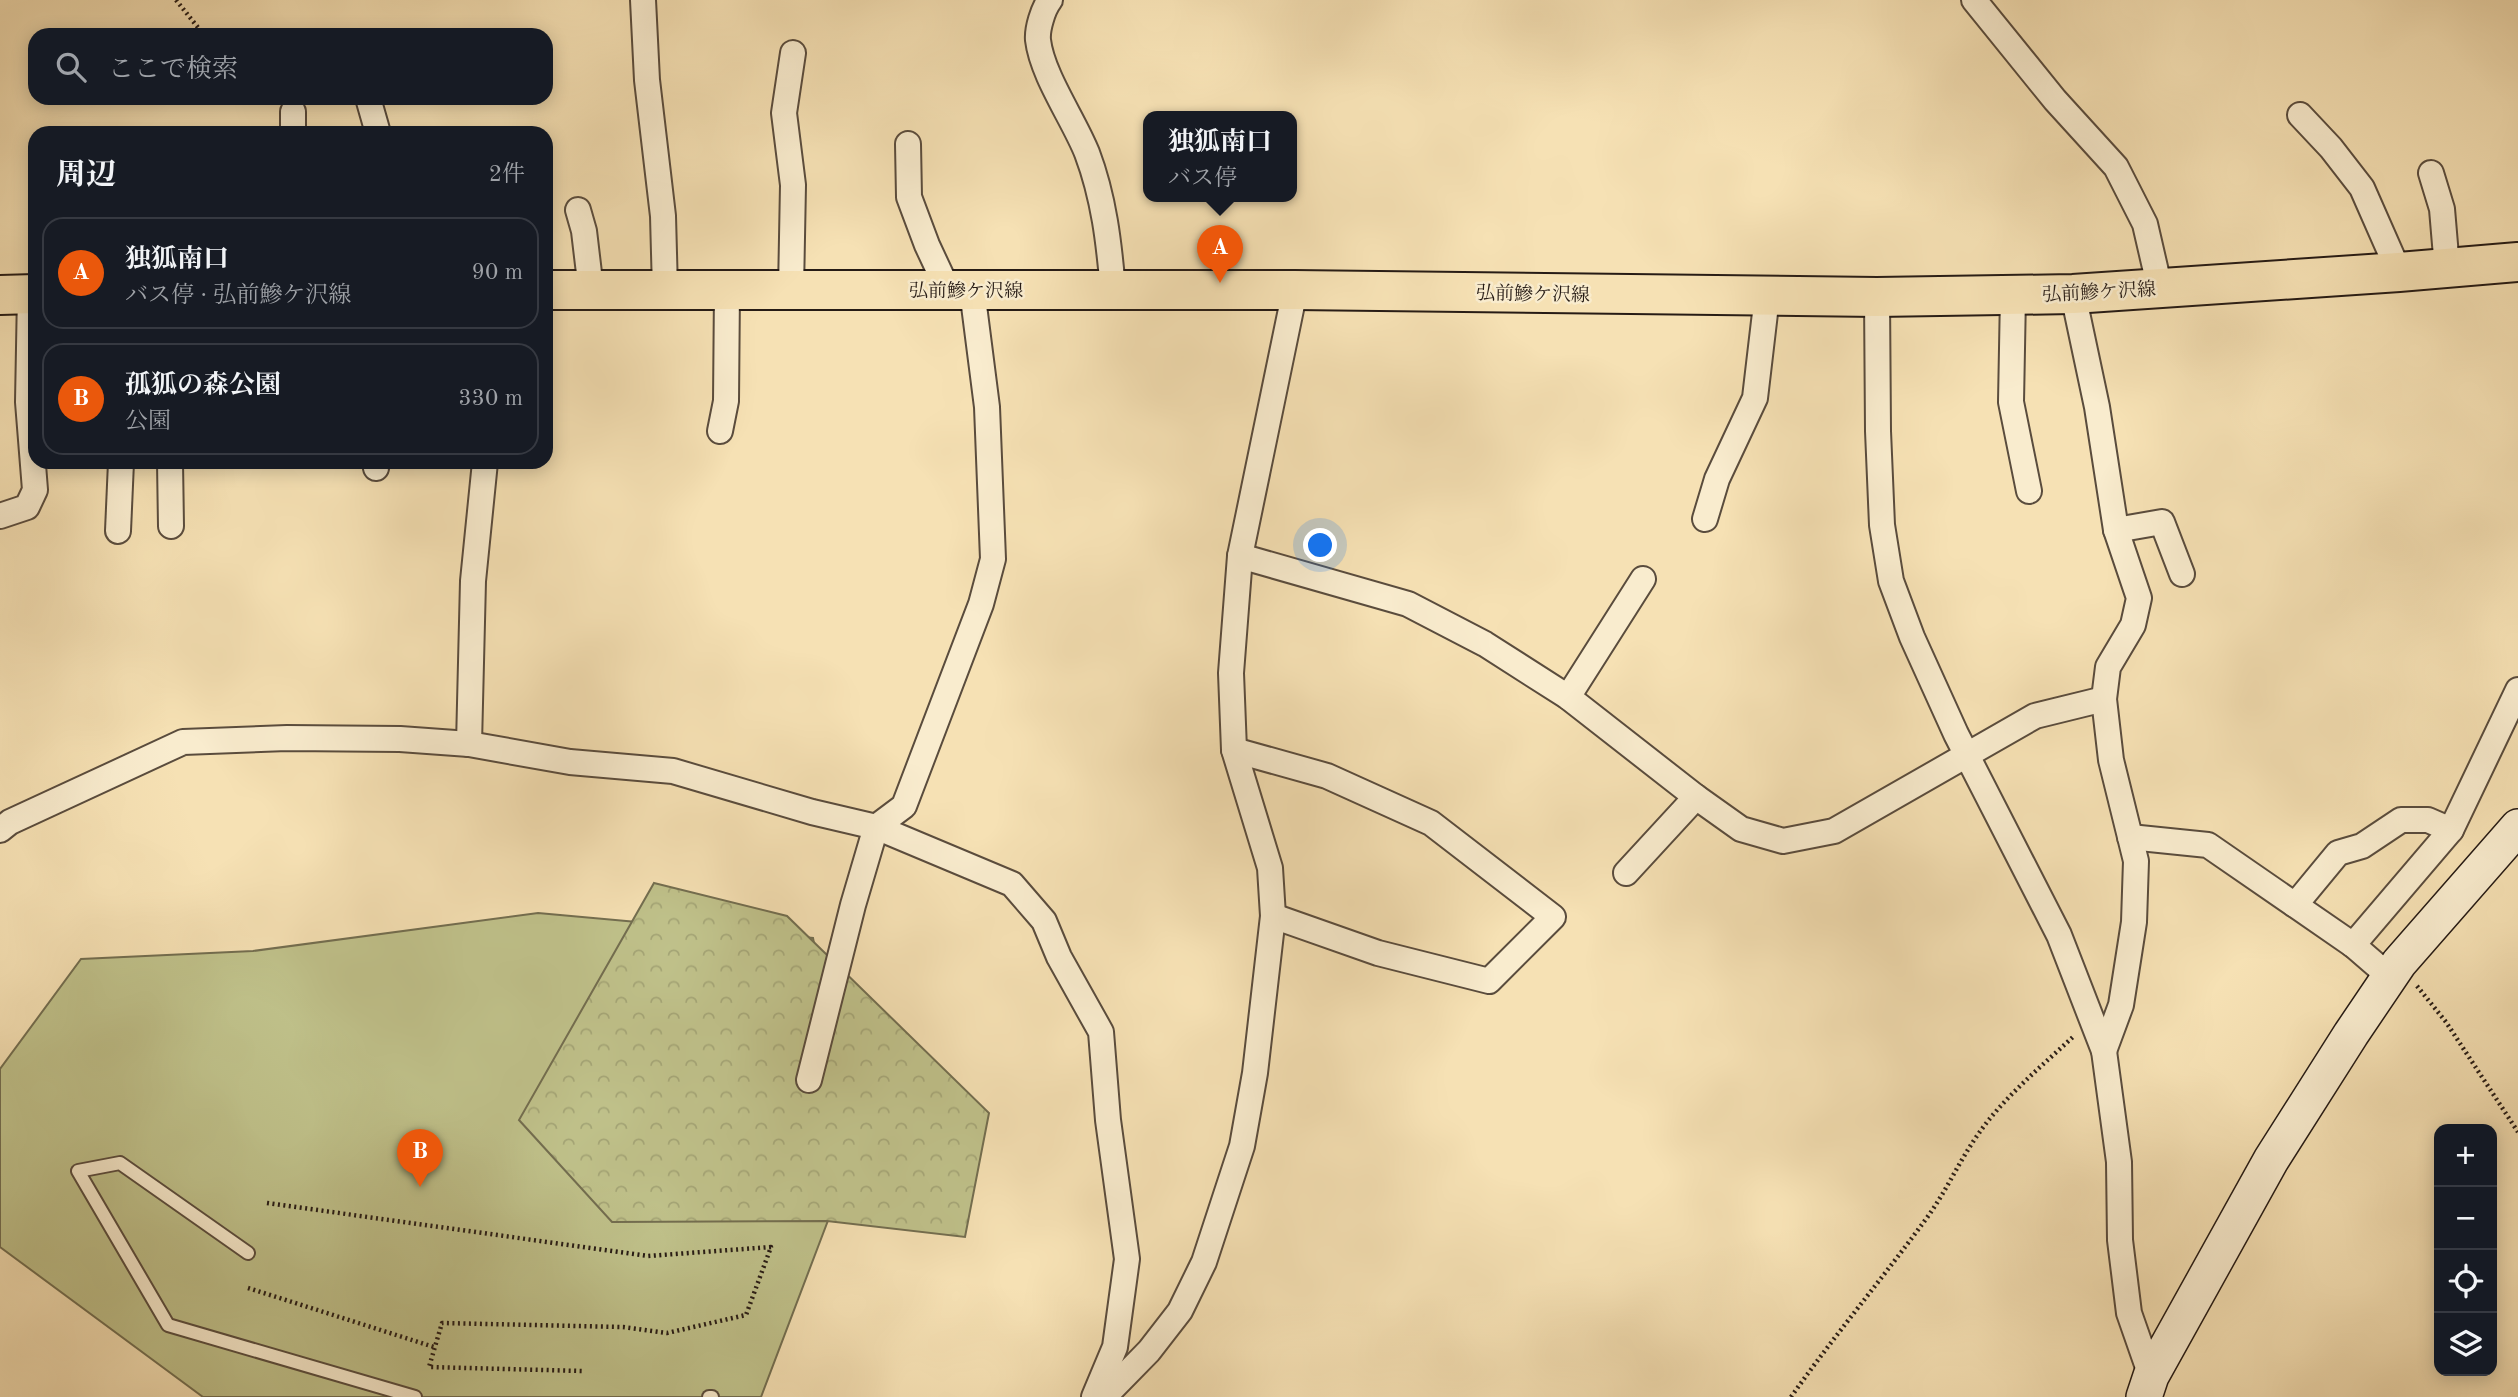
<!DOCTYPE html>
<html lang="ja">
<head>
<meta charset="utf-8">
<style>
	:root { --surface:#171b24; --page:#242831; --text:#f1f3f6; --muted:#9ea1a6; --line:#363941; --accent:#ea580c }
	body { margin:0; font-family:"Old Standard TT","Noto Serif JP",serif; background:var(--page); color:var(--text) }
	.controls { position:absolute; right:21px; bottom:21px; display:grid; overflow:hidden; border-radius:14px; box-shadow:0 4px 18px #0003 }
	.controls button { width:63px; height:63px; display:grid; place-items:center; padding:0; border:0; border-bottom:2px solid var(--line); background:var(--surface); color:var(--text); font:35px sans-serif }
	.you { position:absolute; left:1321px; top:546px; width:24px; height:24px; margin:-18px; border:5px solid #fff; border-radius:50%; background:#1a73e8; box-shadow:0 0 0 10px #1a73e833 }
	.badge { display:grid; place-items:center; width:46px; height:46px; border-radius:50%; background:var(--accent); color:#fff; font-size:23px; font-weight:700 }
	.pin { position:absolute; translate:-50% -58px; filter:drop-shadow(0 2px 4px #0008) }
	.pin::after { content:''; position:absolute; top:37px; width:24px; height:21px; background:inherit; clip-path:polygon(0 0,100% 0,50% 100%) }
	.popup { position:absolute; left:1143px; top:111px; width:154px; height:91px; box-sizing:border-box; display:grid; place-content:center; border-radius:14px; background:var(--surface); filter:drop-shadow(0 2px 5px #0005); font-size:23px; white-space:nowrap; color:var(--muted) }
	.popup b { font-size:26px; color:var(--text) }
	.popup::after { content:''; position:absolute; left:50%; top:100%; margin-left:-14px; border:14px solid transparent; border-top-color:var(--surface) }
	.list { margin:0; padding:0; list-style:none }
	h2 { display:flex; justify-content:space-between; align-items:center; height:91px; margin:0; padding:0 28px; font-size:30px }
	h2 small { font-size:23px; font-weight:400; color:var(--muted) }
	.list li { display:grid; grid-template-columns:46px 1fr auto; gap:21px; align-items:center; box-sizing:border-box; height:112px; margin:0 14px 14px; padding:0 14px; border:2px solid var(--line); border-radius:21px }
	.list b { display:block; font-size:26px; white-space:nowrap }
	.list p { margin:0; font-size:23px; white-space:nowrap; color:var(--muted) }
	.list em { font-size:23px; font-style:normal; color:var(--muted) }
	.icon { flex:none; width:38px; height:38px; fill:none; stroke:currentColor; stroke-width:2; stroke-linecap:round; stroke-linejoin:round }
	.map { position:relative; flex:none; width:2518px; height:1397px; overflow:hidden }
	.search { position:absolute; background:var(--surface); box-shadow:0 4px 18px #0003; left:28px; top:28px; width:525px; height:77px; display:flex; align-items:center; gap:18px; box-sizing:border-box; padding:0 24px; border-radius:21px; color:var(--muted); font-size:26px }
	.panel { position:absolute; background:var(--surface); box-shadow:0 4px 18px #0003; left:28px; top:126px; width:525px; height:343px; border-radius:21px }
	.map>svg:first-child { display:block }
</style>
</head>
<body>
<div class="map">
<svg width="2518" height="1397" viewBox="0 0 2518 1397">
	<defs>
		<pattern id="forest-crowns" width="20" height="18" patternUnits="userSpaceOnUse" patternTransform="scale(1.75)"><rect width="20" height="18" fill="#c0c28b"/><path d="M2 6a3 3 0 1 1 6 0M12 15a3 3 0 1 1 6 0" fill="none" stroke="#a5a677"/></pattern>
	</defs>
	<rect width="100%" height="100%" fill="#f6e1b4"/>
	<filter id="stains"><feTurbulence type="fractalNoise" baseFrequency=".00286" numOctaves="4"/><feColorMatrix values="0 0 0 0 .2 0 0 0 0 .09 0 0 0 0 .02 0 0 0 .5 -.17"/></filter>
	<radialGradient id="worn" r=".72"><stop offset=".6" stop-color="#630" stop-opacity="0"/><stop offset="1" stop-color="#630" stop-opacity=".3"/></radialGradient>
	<polygon fill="#c0c28b" stroke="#736e50" stroke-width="2" points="538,913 813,938 854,1152 761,1397 203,1397 0,1247 0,1069 81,959 253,951"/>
	<polygon fill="url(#forest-crowns)" stroke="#736e50" stroke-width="2" points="654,883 787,916 989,1113 965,1237 827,1221 612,1222 519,1120"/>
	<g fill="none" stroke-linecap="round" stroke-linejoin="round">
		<g stroke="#5a4c3d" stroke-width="16">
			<g id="lane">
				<polyline points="248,1253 120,1163 78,1171 168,1325 415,1397"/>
				<polyline points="709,1397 712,1397"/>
			</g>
		</g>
		<g stroke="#5a4c3d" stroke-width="28">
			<g id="street">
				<polyline points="643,0 647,80 663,216 665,290"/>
				<path d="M1050,0C1043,9 1037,29 1038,40C1042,75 1074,120 1087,153C1104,198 1109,243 1113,290"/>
				<polyline points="1974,0 2055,100 2116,167 2145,224 2160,289"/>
				<polyline points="368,98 378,133"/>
				<polyline points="293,112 293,133"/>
				<polyline points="2300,115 2331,148 2362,188 2399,272"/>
				<polyline points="908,144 909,197 927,245 948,290"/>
				<polyline points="2431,173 2442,209 2447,268"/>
				<polyline points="578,210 584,231 591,290"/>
				<polyline points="791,290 793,185 784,113 793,53"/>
				<polyline points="2073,294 2097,407 2116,530 2139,598 2133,625 2108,667 2104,699 2111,760 2136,861 2134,922 2121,1005 2104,1051"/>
				<polyline points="2013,295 2011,402 2029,491"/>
				<polyline points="1877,297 1878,431 1882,525 1891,581 1912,637 1956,734 2059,935 2104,1051 2119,1162 2120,1240 2129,1313 2151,1376"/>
				<polyline points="720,431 726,401 727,290"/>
				<polyline points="170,462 171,526"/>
				<polyline points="375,462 376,468"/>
				<polyline points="0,516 27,507 35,490 28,402 30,294"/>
				<polyline points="1705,519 1717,479 1755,398 1767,296"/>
				<polyline points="2116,530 2162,522 2182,574"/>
				<polyline points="118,531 121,462"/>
				<polyline points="1240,556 1408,604 1485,644 1568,697 1696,797 1741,829 1783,841 1834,831 2035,716 2104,699"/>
				<polyline points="1568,697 1643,579"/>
				<polyline points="469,744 473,581 485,462"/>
				<polyline points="1234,750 1327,776 1431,823 1553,917 1489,981 1378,953 1273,916"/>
				<polyline points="0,830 10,822 183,742 287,738 400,739 469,744 570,762 673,771 812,812 876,827 1012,884 1044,921 1059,957 1101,1032 1108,1120 1127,1259 1115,1347 1094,1397"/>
				<polyline points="2130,837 2208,845 2353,945 2390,977"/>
				<polyline points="1626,873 1696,797"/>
				<polyline points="2295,905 2338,853 2362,846 2401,820 2428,820 2451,830"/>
				<polyline points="2353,945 2451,830 2518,690"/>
				<polyline points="809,1080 853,905 876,827 904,806 981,604 993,559 987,407 972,290"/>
				<polyline points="1104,1397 1149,1351 1180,1311 1204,1262 1242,1146 1255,1073 1273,916 1270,868 1234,750 1231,673 1240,556 1295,290"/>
			</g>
		</g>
		<g stroke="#261b15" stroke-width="38">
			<polyline id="secondary" points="2144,1397 2151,1376 2271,1160 2351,1034 2399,963 2518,827"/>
		</g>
		<g stroke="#261b15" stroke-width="42">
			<g id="primary">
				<polyline points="546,290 1295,290 1877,297 2073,294 2399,272 2518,262"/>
				<polyline points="0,295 35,294"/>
			</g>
		</g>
		<g stroke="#261b15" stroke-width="4.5" stroke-dasharray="2 3.5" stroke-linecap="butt">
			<polyline points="176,0 204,35"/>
			<polyline points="2417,986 2446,1022 2518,1132"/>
			<polyline points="267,1203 648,1256 771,1247 746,1315 667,1333 623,1327 442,1323 429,1367 583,1371"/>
			<polyline points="248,1288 434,1347"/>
			<path d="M1791,1397C1834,1336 1882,1279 1926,1219C1946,1192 1959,1161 1979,1133C2004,1097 2043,1065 2075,1035"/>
		</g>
		<use href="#lane" stroke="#f9ecce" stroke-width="12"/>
		<use href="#street" stroke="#f9ecce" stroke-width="24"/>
		<use href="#secondary" stroke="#f9ecce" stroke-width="35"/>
		<use href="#primary" stroke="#f6e1b4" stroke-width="38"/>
	</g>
	<g text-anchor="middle" stroke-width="5" stroke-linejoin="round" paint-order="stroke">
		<g font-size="19" fill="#261b15" stroke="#f9ecce">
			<text x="966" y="297">弘前鰺ケ沢線</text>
			<text transform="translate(2099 291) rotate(-3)" y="7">弘前鰺ケ沢線</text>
			<text transform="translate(1533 293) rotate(1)" y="7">弘前鰺ケ沢線</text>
		</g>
	</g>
	<rect width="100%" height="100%" filter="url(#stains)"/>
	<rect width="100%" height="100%" fill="url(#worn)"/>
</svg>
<div class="controls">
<button>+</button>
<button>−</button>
<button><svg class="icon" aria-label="locate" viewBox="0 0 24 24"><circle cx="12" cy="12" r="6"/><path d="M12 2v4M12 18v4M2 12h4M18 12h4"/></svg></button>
<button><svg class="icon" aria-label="layers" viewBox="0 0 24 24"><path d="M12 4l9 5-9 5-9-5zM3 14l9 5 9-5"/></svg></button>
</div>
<div class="you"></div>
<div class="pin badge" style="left:1220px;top:283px">A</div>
<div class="popup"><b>独狐南口</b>バス停</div>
<div class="pin badge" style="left:420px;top:1187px">B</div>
<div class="search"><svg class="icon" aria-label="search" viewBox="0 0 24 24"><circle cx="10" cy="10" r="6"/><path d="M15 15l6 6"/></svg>ここで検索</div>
<section class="panel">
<h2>周辺<small>2件</small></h2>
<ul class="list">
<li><span class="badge">A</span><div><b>独狐南口</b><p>バス停 · 弘前鰺ケ沢線</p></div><em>90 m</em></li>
<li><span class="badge">B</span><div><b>孤狐の森公園</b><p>公園</p></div><em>330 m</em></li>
</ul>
</section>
</div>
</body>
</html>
